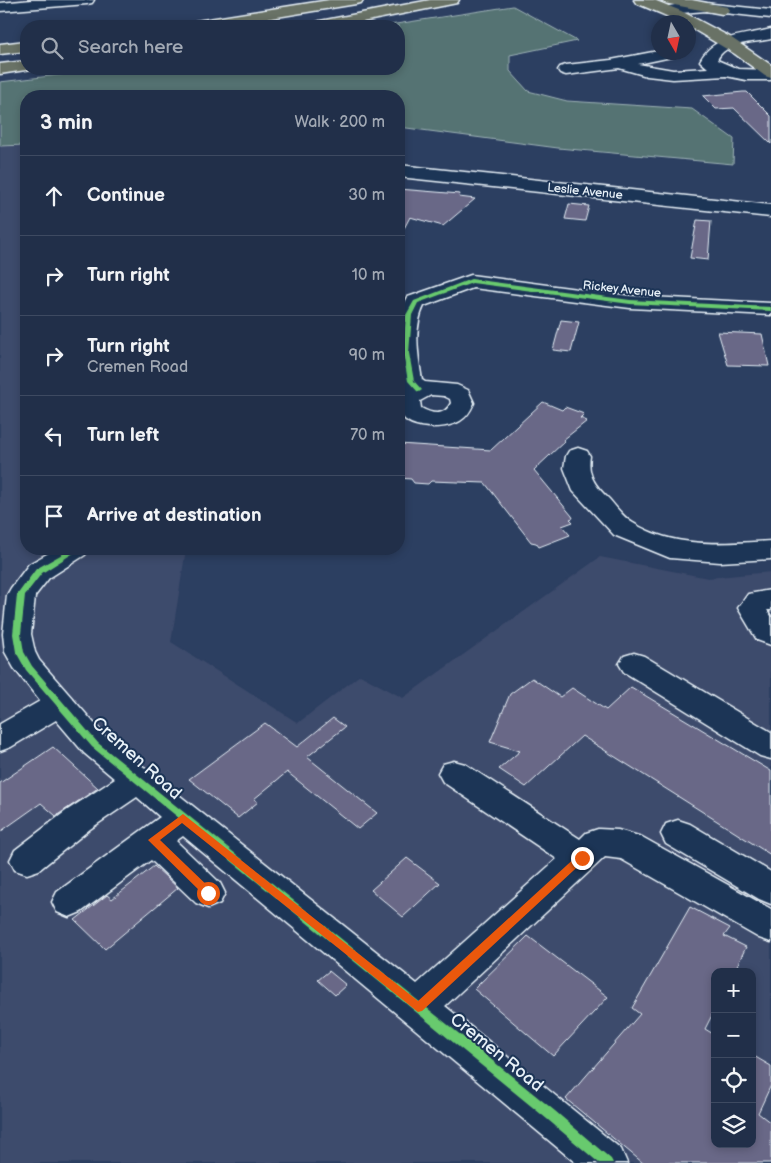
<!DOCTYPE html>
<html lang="en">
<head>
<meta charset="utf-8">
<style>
	:root { --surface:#212f49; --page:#293750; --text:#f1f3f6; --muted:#a2a9b4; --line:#3e4a61 }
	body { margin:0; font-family:"Balsamiq Sans",sans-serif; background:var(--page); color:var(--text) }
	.controls { position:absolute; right:15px; bottom:15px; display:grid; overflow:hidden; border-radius:10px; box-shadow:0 2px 8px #0003 }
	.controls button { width:45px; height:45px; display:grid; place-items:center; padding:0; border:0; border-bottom:1px solid var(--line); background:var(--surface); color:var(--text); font:25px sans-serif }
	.compass { position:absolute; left:651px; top:15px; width:45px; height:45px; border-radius:50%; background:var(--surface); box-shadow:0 2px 8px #0003; rotate:171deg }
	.stop { position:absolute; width:15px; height:15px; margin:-11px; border:4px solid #ea580c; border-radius:50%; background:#fff }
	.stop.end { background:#ea580c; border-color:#fff; box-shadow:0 1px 5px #0008 }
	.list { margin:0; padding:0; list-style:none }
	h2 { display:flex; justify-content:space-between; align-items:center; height:65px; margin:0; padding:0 20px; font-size:21px }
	h2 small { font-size:16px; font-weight:400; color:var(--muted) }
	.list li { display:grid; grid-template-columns:32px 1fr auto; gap:15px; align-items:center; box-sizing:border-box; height:80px; padding:0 20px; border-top:1px solid var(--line) }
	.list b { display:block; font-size:19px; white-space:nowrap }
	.list p { margin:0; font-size:16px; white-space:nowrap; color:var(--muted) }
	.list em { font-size:16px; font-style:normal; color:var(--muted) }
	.icon { flex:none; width:28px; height:28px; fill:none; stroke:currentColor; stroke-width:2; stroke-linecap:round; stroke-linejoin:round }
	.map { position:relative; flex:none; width:771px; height:1163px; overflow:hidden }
	.search { position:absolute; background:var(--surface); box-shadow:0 2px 8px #0003; left:20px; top:20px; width:385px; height:55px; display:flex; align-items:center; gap:12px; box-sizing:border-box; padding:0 18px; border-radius:20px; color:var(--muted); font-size:19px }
	.panel { position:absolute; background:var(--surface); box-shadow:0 2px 8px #0003; left:20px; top:90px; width:385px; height:465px; border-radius:20px }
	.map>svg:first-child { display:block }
</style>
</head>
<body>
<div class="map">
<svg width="771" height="1163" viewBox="0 0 771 1163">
	<rect width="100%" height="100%" fill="#2c3f61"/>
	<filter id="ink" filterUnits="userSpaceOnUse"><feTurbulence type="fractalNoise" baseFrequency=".02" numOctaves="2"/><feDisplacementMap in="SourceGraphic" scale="10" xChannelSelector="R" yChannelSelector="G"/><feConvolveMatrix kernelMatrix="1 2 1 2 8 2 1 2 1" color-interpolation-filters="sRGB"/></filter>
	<g filter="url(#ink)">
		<path fill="#3e4b6c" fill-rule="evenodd" d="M26,145V549H186L171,642L298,723L360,675L403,698L600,557L708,578L771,572V1163H0V146ZM715,972H752V1144H715Z"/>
		<polygon fill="#547373" stroke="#9eb2b6" points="513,6 577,41 510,55 510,71 528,91 567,101 692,109 734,139 733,164 558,148 399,127 399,96 26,96 26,145 0,146 0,82 109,69 399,69 399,26 383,26"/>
		<g fill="#696787" stroke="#e8f1f8">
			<polygon points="743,92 747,92 771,116 771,144 734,108 716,109 703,96"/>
			<polygon points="399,189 460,194 459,197 475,199 443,226 410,217 399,238"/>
			<polygon points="569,204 589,206 585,221 565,219"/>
			<polygon points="697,220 711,221 708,260 690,258"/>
			<polygon points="561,320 579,322 571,352 553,350"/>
			<polygon points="718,332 762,334 769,366 728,365"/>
			<polygon points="543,402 562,410 565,407 584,414 580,418 587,421 563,440 565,441 534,470 572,516 573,518 570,519 573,522 562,526 570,535 539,547 536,543 531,542 485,483 431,481 428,484 414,483 411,479 399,478 399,444 491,450"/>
			<polygon points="532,678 560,697 572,688 606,710 631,687 771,771 771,855 582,736 526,787 499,769 520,751 490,742 510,694"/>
			<polygon points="333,718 345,727 307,757 377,813 358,829 287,772 254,799 258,802 238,818 189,779 265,723 297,747"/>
			<polygon points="53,747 98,788 56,816 41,803 0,832 0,783"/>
			<polygon points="407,858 440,883 403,917 371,890"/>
			<polygon points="154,866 178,888 105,949 75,920 107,895 112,899"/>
			<polygon points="690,907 730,928 724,936 746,947 734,972 715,972 715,1009 705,1029 715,1035 715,1144 752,1144 752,1055 771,1066 771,1085 758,1113 771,1123 771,1163 643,1163 566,1099 640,1014 632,1008"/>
			<polygon points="528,936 608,997 553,1056 474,989"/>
			<polygon points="329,971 346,985 335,995 318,980"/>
		</g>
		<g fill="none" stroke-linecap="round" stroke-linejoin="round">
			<g stroke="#e8f1f8" stroke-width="3">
				<g id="minor">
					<polygon points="32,0 94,0 92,3 87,4 0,11 0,3"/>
					<polygon points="693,2 771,10 771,18 706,11 668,14 663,13 661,10 663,7"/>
					<path d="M771,29V39C754,43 726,41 717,60L738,69L771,70V80H746L726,76L673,79L647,76L619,68L566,75L560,73L558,70L560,67L566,65L611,60L658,51V52H683L681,55L638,64L673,70L708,68L700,61C714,34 744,36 771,29Z"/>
					<polygon points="399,165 771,205 771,217 399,177"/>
					<path d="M471,275L630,296L771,303V315L630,308L473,288L424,306C413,328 418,356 422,380L425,382L457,385L468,390L474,403C471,410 467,417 460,421C445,430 405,431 399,410C398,407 399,401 399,398L406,390L399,381V314L408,297ZM431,395L444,396L450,399L451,403C444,417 432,414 421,408L420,401Z"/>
					<path d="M578,448L587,451L590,456C587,475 595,486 609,499C616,507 624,518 633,523C675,549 725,544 771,541V559L720,562L670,558L614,535L573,491L564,468L566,456L569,451Z"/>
					<polygon points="56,549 89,549 85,555 49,578 35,596 31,634 35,652 39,660 106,737 417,984 557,859 443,782 438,773 443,764 454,761 465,764 580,839 586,833 598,829 618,830 642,837 771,909 771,942 759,938 621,859 605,857 445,1006 621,1149 627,1163 576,1163 183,836 176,841 220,883 225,893 220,903 208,908 196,903 151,860 81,912 69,917 57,912 52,902 57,892 160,817 137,797 90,829 39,870 27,874 15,870 10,860 15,850 66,811 115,779 84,753 56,720 11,747 0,751 0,724 40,701 14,668 5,652 3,634 7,595 11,588 29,564"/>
					<polygon points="771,590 771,610 767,610 771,616 771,645 757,640 738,608 748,594"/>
					<polygon points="634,653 644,656 771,732 771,759 760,756 624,672 619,664 624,656"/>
					<polygon points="678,820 690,824 771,872 771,904 759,899 666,844 661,834 666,824"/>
				</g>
			</g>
			<g stroke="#e8f1f8" stroke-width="3">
				<g id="major">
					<polygon points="634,0 654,0 681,11 730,37 771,65 771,78 765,76 735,54 688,26 688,22 681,22 636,3"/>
					<polygon points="662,0 692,0 727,7 729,10 727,13 722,14 669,4 664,3"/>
				</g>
			</g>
			<g stroke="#e8f1f8" stroke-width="3">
				<g id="highway">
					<polygon points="329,0 363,0 361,3 356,4 222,26 188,26 191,23 196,21"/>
					<polygon points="430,0 459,0 457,3 342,26 312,26 315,23 320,21"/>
					<polygon points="26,41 26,51 0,54 0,44"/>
					<polygon points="26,61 26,69 32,69 0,74 0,64"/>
				</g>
			</g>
			<use href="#minor" fill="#1d3557" fill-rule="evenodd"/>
			<use href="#major" fill="#697266" fill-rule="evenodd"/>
			<use href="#highway" fill="#697266" fill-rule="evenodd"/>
			<g stroke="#1d3557" stroke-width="3">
				<g id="cycleway">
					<polygon points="471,279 630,300 771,307 771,311 630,304 472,283 418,303 412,315 409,353 414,381 422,390 419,392 417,391 408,381 403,353 406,315 414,301"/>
					<polygon points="71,549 80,549 42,573 25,595 21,634 24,652 32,666 98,743 555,1111 611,1159 613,1163 599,1163 547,1119 92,747 26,670 16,652 13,634 17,595 36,569"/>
				</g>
			</g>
			<use href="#cycleway" fill="#67ca6e" fill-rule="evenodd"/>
		</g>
	</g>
	<polygon fill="#ea580c" points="183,814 418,1001 578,855 582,854 587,858 422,1011 418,1012 182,823 160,840 212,890 212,896 205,896 148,840"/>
	<g text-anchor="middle" stroke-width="4" stroke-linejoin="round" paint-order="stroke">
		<g font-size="12" fill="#e8f1f8" stroke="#1d3557">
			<text transform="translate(585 191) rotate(6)" y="4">Leslie Avenue</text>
			<text transform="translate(622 289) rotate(6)" y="4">Rickey Avenue</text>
		</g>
		<g font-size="18" fill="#e8f1f8" stroke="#1d3557">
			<text transform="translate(137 758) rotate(42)" y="6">Cremen Road</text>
			<text transform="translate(497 1052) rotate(39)" y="6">Cremen Road</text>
		</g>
	</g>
</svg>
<div class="controls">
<button>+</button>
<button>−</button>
<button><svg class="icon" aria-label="locate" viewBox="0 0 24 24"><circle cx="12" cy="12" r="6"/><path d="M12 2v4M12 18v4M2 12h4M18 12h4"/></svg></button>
<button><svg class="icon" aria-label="layers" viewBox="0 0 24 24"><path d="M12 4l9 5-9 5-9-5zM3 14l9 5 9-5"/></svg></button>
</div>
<svg class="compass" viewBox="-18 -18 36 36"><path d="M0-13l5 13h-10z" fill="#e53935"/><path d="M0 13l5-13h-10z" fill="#a2a9b4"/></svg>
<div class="stop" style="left:208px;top:893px"></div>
<div class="stop end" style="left:582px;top:858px"></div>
<div class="search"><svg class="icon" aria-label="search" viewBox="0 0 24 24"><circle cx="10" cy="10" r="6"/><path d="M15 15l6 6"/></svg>Search here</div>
<section class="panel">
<h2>3 min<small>Walk · 200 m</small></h2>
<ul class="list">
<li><svg class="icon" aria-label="ahead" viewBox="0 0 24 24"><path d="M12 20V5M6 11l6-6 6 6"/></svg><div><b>Continue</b></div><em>30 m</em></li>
<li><svg class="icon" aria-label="right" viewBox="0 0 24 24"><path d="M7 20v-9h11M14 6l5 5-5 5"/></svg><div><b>Turn right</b></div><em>10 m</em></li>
<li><svg class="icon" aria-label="right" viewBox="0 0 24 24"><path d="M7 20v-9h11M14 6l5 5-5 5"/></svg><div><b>Turn right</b><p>Cremen Road</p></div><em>90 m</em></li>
<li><svg class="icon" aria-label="left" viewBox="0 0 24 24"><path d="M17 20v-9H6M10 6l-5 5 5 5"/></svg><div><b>Turn left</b></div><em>70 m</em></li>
<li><svg class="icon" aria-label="arrive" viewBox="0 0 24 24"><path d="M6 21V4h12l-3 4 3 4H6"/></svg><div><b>Arrive at destination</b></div></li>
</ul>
</section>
</div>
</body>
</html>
